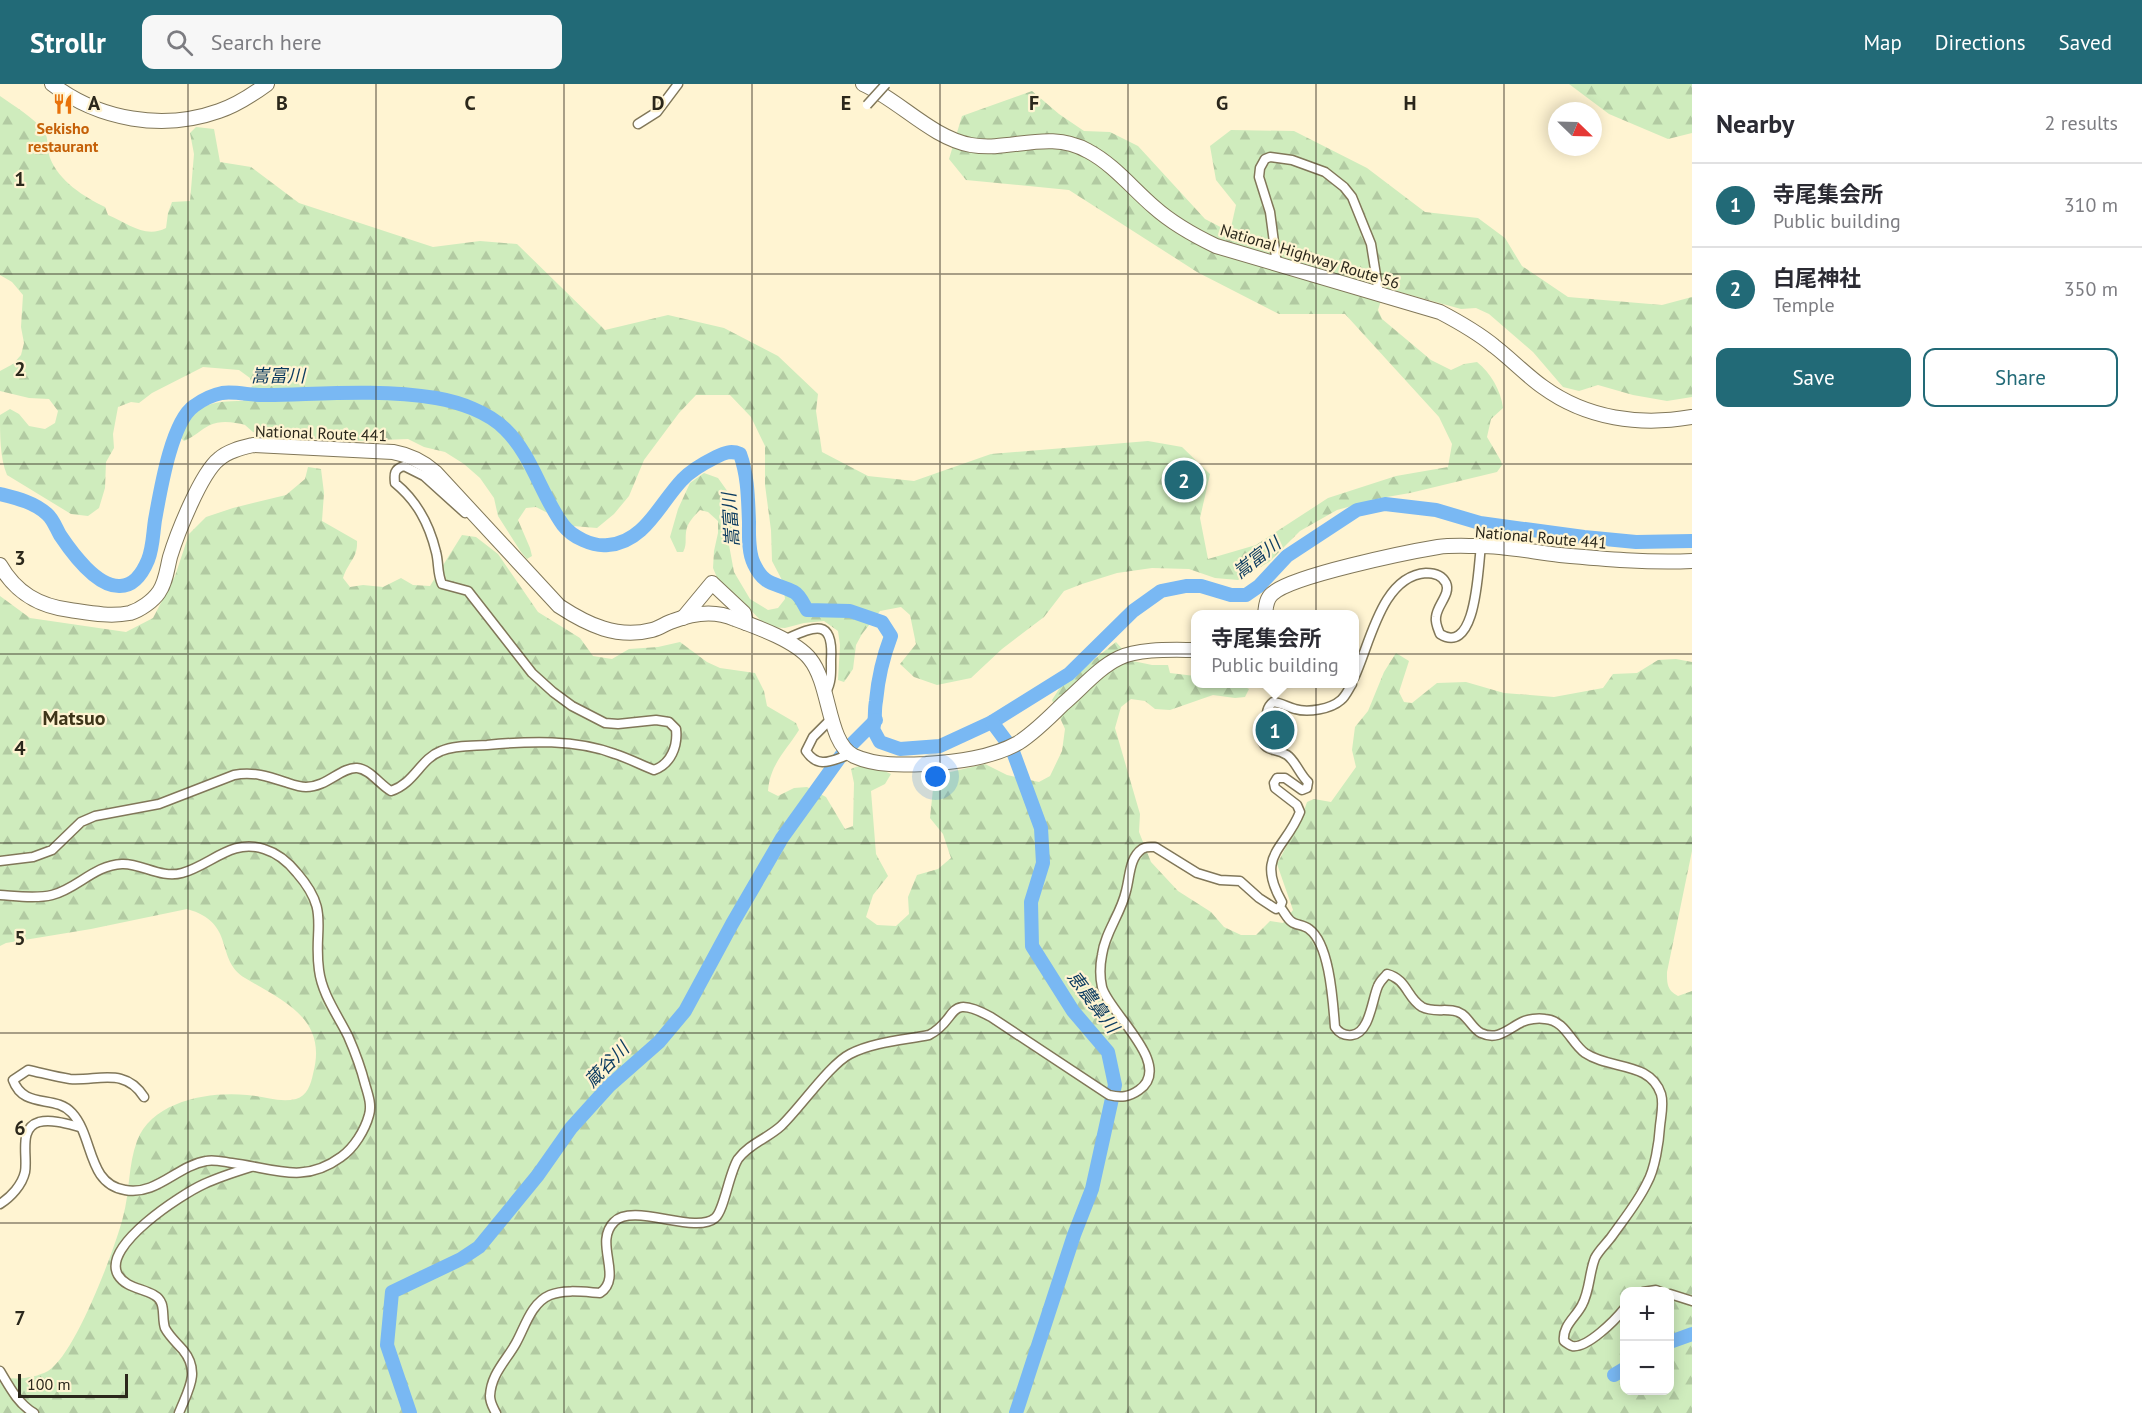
<!DOCTYPE html>
<html lang="en">
<head>
<meta charset="utf-8">
<style>
	:root { --surface:#fff; --page:#f7f7f7; --text:#2b2b33; --muted:#7c7c81; --line:#e1e1e2; --accent:#226a77 }
	body { margin:0; font-family:"PT Sans","Noto Sans JP",sans-serif; background:var(--page); color:var(--text) }
	.controls { position:absolute; right:18px; bottom:18px; display:grid; overflow:hidden; border-radius:12px; box-shadow:0 3px 15px #0003 }
	.controls button { width:54px; height:54px; display:grid; place-items:center; padding:0; border:0; border-bottom:2px solid var(--line); background:var(--surface); color:var(--text); font:30px sans-serif }
	.compass { position:absolute; left:1548px; top:18px; width:54px; height:54px; border-radius:50%; background:var(--surface); box-shadow:0 3px 15px #0003; rotate:113deg }
	.scale { position:absolute; left:18px; bottom:15px; width:110px; box-sizing:border-box; padding-left:6px; border:3px solid #2b271b; border-top:0; font-size:16px; line-height:21px; white-space:nowrap; color:#2b271b; -webkit-text-stroke:4px #fff4d2; paint-order:stroke }
	.you { position:absolute; left:936px; top:693px; width:21px; height:21px; margin:-15px; border:4px solid #fff; border-radius:50%; background:#1a73e8; box-shadow:0 0 0 9px #1a73e833 }
	.badge { display:grid; place-items:center; width:39px; height:39px; border-radius:50%; background:var(--accent); color:#fff; font-size:20px; font-weight:700 }
	.pin { position:absolute; translate:-50% -50%; border:3px solid #fff; box-shadow:0 2px 6px #0006 }
	.popup { position:absolute; left:1191px; top:526px; width:168px; height:78px; box-sizing:border-box; display:grid; place-content:center; border-radius:12px; background:var(--surface); filter:drop-shadow(0 2px 4px #0005); font-size:20px; white-space:nowrap; color:var(--muted) }
	.popup b { font-size:22px; color:var(--text) }
	.popup::after { content:''; position:absolute; left:50%; top:100%; margin-left:-12px; border:12px solid transparent; border-top-color:var(--surface) }
	.list { margin:0; padding:0; list-style:none }
	h2 { display:flex; justify-content:space-between; align-items:center; height:78px; margin:0; padding:0 24px; font-size:26px }
	h2 small { font-size:20px; font-weight:400; color:var(--muted) }
	.list li { display:grid; grid-template-columns:39px 1fr auto; gap:18px; align-items:center; box-sizing:border-box; height:84px; padding:0 24px; border-top:2px solid var(--line) }
	.list b { display:block; font-size:22px; white-space:nowrap }
	.list p { margin:0; font-size:20px; white-space:nowrap; color:var(--muted) }
	.list em { font-size:20px; font-style:normal; color:var(--muted) }
	.actions { display:flex; gap:12px; padding:18px 24px }
	.actions a { flex:1; padding:14px 0; border:2px solid var(--accent); border-radius:12px; text-align:center; font-size:21px; color:var(--accent) }
	.actions .main { background:var(--accent); color:#fff }
	.icon { flex:none; width:33px; height:33px; fill:none; stroke:currentColor; stroke-width:2; stroke-linecap:round; stroke-linejoin:round }
	.map { position:relative; flex:none; width:1692px; height:1329px; overflow:hidden }
	header { display:flex; align-items:center; gap:36px; box-sizing:border-box; height:84px; padding:0 30px; background:var(--accent); color:#fff }
	header strong { font-size:28px }
	nav { display:flex; gap:33px; margin-inline-start:auto; font-size:21px }
	.search { width:420px; height:54px; background:var(--page); display:flex; align-items:center; gap:15px; box-sizing:border-box; padding:0 21px; border-radius:12px; color:var(--muted); font-size:22px }
	main { display:flex }
	aside { flex:1; background:var(--surface) }
	.map>svg:first-child { display:block }
</style>
</head>
<body>
<header>
<strong>Strollr</strong>
<div class="search"><svg class="icon" aria-label="search" viewBox="0 0 24 24"><circle cx="10" cy="10" r="6"/><path d="M15 15l6 6"/></svg>Search here</div>
<nav><a>Map</a><a>Directions</a><a>Saved</a></nav>
</header>
<main>
<div class="map">
<svg width="1692" height="1329" viewBox="0 0 1692 1329">
	<defs>
		<pattern id="forest-firs" width="22" height="20" patternUnits="userSpaceOnUse" patternTransform="scale(1.5)"><rect width="22" height="20" fill="#cfecbd"/><path d="M5 1l3.5 6h-7zM16 11l3.5 6h-7z" fill="#b2caa2"/></pattern>
	</defs>
	<rect width="100%" height="100%" fill="#fff4d2"/>
	<g fill="url(#forest-firs)" fill-rule="evenodd">
		<polygon points="1569,0 1692,0 1692,49 1668,55 1609,30"/>
		<path d="M1032,7L1059,30L1084,47L1110,48L1138,62L1205,135L1230,148L1236,121L1216,96L1210,62L1231,46L1294,47L1367,84L1425,128L1478,134L1505,154L1522,182L1568,213L1662,221L1692,213V313L1667,317L1633,311L1598,301L1579,307L1563,303L1533,268L1489,230L1476,224L1461,225L1385,204L1378,226L1382,235L1431,276L1451,286L1464,280L1477,278C1491,289 1501,307 1503,324L1491,335L1487,353L1501,377L1502,381L1497,388L1410,409L1381,414L1337,426L1300,447L1269,478L1238,496L1215,494L1189,485L1152,484L1117,489L1082,500L1064,507L1044,533L1002,565L971,594L937,601L914,593L900,580L916,560L910,531L901,523L880,527L862,550L856,561L853,585L844,598L838,596L840,561L838,547L824,537L804,539L785,544L767,543L742,517L718,496L713,484L714,467L718,449V437L708,428L700,426C694,432 687,439 686,448C685,456 687,461 683,468H677L670,453L678,425L690,399L704,389L718,394L728,408L733,437L729,461L734,488L750,515L768,526L778,524L785,515L783,498L772,477L771,446L765,401V362L751,333L730,311H696L679,329L644,376L629,412L614,430L597,444L573,442L536,423L526,424L518,436L530,464L532,472L527,475L521,468L498,432L494,414L480,394L464,380L445,368L424,363L408,355L357,357L279,353L253,348L245,341C235,338 220,336 210,341C200,346 194,353 184,357L181,354C192,320 211,317 243,317L252,302L250,294L239,286L203,283L152,309L139,319L131,318L118,323L113,350L114,364L106,378L105,404L99,424L88,432L71,430L7,391C0,375 0,350 0,331L10,325L19,330L29,342L45,345L55,339L58,327L49,315L29,314L0,307V287L13,280L21,271L24,259L21,243L23,211L12,198L0,191V12C14,22 33,33 44,47C49,54 47,66 50,74C59,97 84,113 105,123L108,131C128,139 145,155 166,144L168,129L172,118L190,117L194,70L190,49L196,43L214,45L220,78L251,83L299,119L433,163L480,157L517,160L605,246L668,231L724,244L778,272L818,310L816,327L822,368L868,392L914,397L991,370L1148,357L1182,363L1210,390L1200,434L1208,475L1256,461L1328,414L1396,392L1448,383L1452,360L1439,333L1345,230H1279L1197,188L1069,106L966,96L949,75L962,32Z"/>
		<path d="M308,383L321,385L324,409L322,437L357,457C358,474 348,478 343,494L350,503L363,501L383,503L401,494L413,501L430,502L462,451L476,453L498,470L538,528L580,554L593,572L612,575L629,565L658,563L680,558L707,578L720,584L755,589L764,607L767,622L796,639L799,646C786,667 770,680 768,707L778,712L794,704L807,703L826,713L845,745L853,742L854,699L851,685C864,678 878,683 891,690L885,700L871,707L876,770L888,792L873,811L866,833L877,841L896,842L909,830L908,813L917,791L938,785L951,774L943,750L930,734L933,705L946,689L985,680L1007,691L1039,698L1050,692L1062,667L1065,645L1052,616L1061,602L1116,558L1133,577L1152,581H1168L1170,589L1195,592L1196,600H1239L1249,605L1245,613L1235,614L1213,611L1170,626L1155,625L1145,617L1131,615L1121,623L1115,644L1140,730L1139,748L1151,778L1178,807L1211,828L1224,843L1241,851H1256L1270,837L1283,839L1293,826L1277,780L1301,735L1307,718L1314,715L1331,718L1356,683L1352,666L1355,643L1368,627L1384,588L1396,569L1409,577L1399,608L1404,618L1412,619L1437,599L1466,598L1504,609L1554,613L1603,604L1613,590L1637,589L1658,576L1676,575L1692,578V767L1667,888C1667,900 1667,906 1678,912L1692,907V1329H0V1292C14,1297 35,1294 48,1287C75,1271 115,1165 123,1133C130,1108 128,1081 137,1057C152,1017 209,1007 247,1011C264,1012 279,1019 296,1015C307,1012 311,1000 313,990C328,935 285,918 245,894C214,875 237,839 187,825L91,845L6,859L0,862V512L30,534L126,548L153,534L175,492L189,450L206,433L233,424L286,411L305,395ZM1624,1208H1670V1306H1624Z"/>
	</g>
	<g fill="none" stroke-linecap="round" stroke-linejoin="round">
		<g stroke="#79b8f3" stroke-width="14">
			<path d="M0,410C16,414 34,418 47,430C53,435 56,444 60,451C72,469 97,503 120,502C135,502 143,488 148,476C153,464 153,449 155,436C160,409 171,338 194,322C202,316 212,311 222,309C236,307 253,312 267,311C324,310 379,305 436,314C459,318 488,328 505,345C532,371 541,411 563,441C572,453 593,463 608,461C644,459 660,419 682,396C691,386 704,379 716,373C724,369 731,366 740,370C748,392 748,415 749,438C749,451 748,468 754,480C765,503 775,498 794,508C800,511 804,521 807,526L850,527L882,538L891,552C883,573 878,595 876,617C874,627 876,635 873,645L880,658L900,665L940,662L992,638L1069,590L1133,527L1161,507L1186,502H1201L1231,511H1246L1259,502L1287,472L1357,426L1385,420L1436,426L1480,439L1584,453L1636,458L1692,457"/>
			<polyline points="992,638 1012,665 1041,744 1043,779 1031,818 1032,862 1073,927 1108,968 1115,1001 1092,1105 1074,1151 1016,1329"/>
			<polyline points="1670,1258 1692,1250"/>
			<polyline points="1614,1291 1624,1285"/>
			<polyline points="410,1329 387,1261 392,1208 461,1175 479,1163 538,1091 571,1044 609,1002 659,958 685,927 732,840 782,754 843,669 876,636"/>
		</g>
		<g stroke="#817759" stroke-width="11">
			<g id="minor">
				<polyline points="638,40 657,28 678,0"/>
				<polyline points="1277,181 1270,128 1259,93 1260,84 1265,75 1270,73 1292,76 1325,88 1344,103 1352,113 1371,160 1379,210"/>
				<path d="M784,556C813,543 834,532 831,576C831,587 832,598 826,608"/>
				<path d="M1354,594C1370,561 1381,492 1426,489C1434,489 1442,491 1446,499C1451,510 1437,521 1436,533C1435,539 1438,545 1440,550C1477,573 1478,482 1481,462"/>
				<path d="M1352,600C1349,604 1346,612 1341,616C1331,625 1308,629 1295,625C1287,623 1282,619 1273,618C1262,627 1270,639 1264,651L1260,652C1267,671 1273,662 1287,671C1295,676 1300,691 1308,698L1307,704L1302,706L1285,694H1277L1274,699L1275,704L1297,721L1300,728C1285,766 1255,771 1282,818L1280,823C1284,827 1287,835 1292,838C1296,841 1304,841 1309,845C1330,860 1333,919 1335,943C1339,949 1344,952 1352,951C1370,949 1372,915 1378,902C1380,897 1384,894 1387,890C1407,895 1407,914 1422,923C1435,930 1450,922 1462,930C1469,935 1473,945 1481,949C1498,957 1508,945 1522,938C1528,935 1538,934 1545,935C1565,936 1571,959 1585,969C1610,986 1650,977 1661,1010C1664,1020 1661,1032 1660,1042C1659,1058 1655,1085 1647,1099C1638,1118 1624,1135 1612,1152C1607,1159 1599,1166 1595,1174C1589,1189 1590,1206 1582,1221C1576,1233 1562,1242 1564,1257C1565,1258 1571,1262 1572,1262C1587,1265 1616,1235 1624,1225"/>
				<path d="M832,634L813,653L806,667C819,686 832,676 851,670"/>
				<path d="M0,777L33,773L52,766L81,738L95,732L159,720L234,691C254,687 270,693 288,699C294,701 300,703 306,703C327,703 341,683 357,684C370,685 380,701 391,707C415,699 420,675 441,667C455,661 472,662 487,661C528,657 576,655 615,670C628,674 641,681 654,686C671,680 678,662 676,645L669,638L656,636L618,640L605,639L572,622L553,608L532,589L468,507L442,500C437,489 439,479 436,468C429,439 417,417 395,399C394,390 394,385 404,382L424,392L465,429"/>
				<path d="M0,811C16,812 36,815 52,811C77,805 94,781 122,780C141,779 161,795 182,789C211,781 232,754 264,765C277,769 289,779 297,789C331,828 313,843 319,886C322,910 337,930 348,952C355,968 361,984 365,1000C368,1010 372,1021 369,1031C365,1046 354,1064 341,1073C303,1101 273,1084 232,1079C224,1078 214,1075 206,1077C177,1082 156,1112 125,1106C87,1100 94,1053 72,1029C55,1010 24,1026 13,996L28,986C42,989 56,993 70,995C99,997 125,983 144,1013"/>
				<path d="M0,1120C11,1113 22,1101 25,1088C28,1072 18,1044 39,1038C52,1035 68,1040 80,1043"/>
				<polyline points="1643,1208 1656,1206 1661,1208"/>
				<polyline points="1670,1210 1692,1217"/>
				<path d="M0,1287C9,1302 18,1320 34,1329"/>
				<path d="M179,1329C188,1306 201,1288 183,1266C177,1259 169,1252 165,1244C161,1232 167,1218 154,1211C142,1204 126,1204 118,1191C101,1162 182,1110 204,1100C219,1093 235,1088 251,1083"/>
				<path d="M496,1329C493,1323 490,1319 490,1312C491,1290 506,1277 516,1259C525,1243 531,1219 550,1211C564,1205 585,1208 600,1209C624,1193 593,1159 614,1138C633,1118 695,1151 715,1134C724,1127 729,1089 738,1075C749,1060 768,1054 781,1042C800,1024 830,980 850,970C873,958 904,956 929,951C959,936 945,908 991,933L1109,1011C1121,1014 1129,1013 1139,1006C1175,981 1108,928 1102,903C1100,894 1100,881 1102,871C1105,848 1121,830 1126,807C1130,793 1129,774 1142,765C1146,762 1151,763 1155,763L1197,789L1220,796L1240,797L1259,814L1276,825L1280,823"/>
			</g>
		</g>
		<g stroke="#817759" stroke-width="16">
			<g id="trunk">
				<path d="M52,0C99,36 163,47 219,27C237,21 252,11 267,0"/>
				<path d="M863,0C899,16 932,54 971,61C1011,68 1048,45 1088,67C1113,80 1133,105 1154,123C1173,140 1193,151 1216,162L1440,228C1459,238 1477,248 1494,262C1511,275 1526,291 1543,303C1587,335 1640,342 1692,333"/>
				<path d="M0,481C16,509 39,522 70,526C90,529 110,533 130,529C140,526 153,517 159,508C166,498 167,485 170,473C177,450 201,389 219,375C228,367 241,364 253,361L393,368C410,371 422,377 435,388L559,522C588,541 617,555 652,546C660,544 666,539 673,537C693,529 715,526 735,535C757,543 796,557 810,575C831,601 827,659 854,672C876,682 903,681 926,680C956,678 991,674 1018,659C1034,649 1050,633 1063,620C1081,605 1098,584 1119,574C1139,564 1174,566 1196,566"/>
				<path d="M1265,530C1266,523 1266,515 1272,510C1290,492 1408,468 1438,463C1451,461 1466,462 1479,462C1507,462 1533,468 1560,471C1604,475 1648,479 1692,477"/>
				<polyline points="683,534 712,499 744,529 746,539"/>
			</g>
		</g>
		<use href="#minor" stroke="#fff" stroke-width="8"/>
		<use href="#trunk" stroke="#fff" stroke-width="14"/>
		<g stroke="#817759" stroke-width="11" stroke-linecap="butt">
			<polyline id="minor-bridge" points="867,21 886,0"/>
		</g>
		<use href="#minor-bridge" stroke="#fff" stroke-width="8"/>
	</g>
	<path fill="none" stroke="#2b271b" stroke-width="1.5" stroke-opacity="0.55" d="M188,0V1329M376,0V1329M564,0V1329M752,0V1329M940,0V1329M1128,0V1329M1316,0V1329M1504,0V1329M0,190H1692M0,380H1692M0,570H1692M0,759H1692M0,949H1692M0,1139H1692"/>
	<defs>
		<g id="restaurant-bare" transform="scale(1.62)"><path d="M-5-6h1v4h1v-4h1v4h1v-4h1v5L-1.5 .5V6h-2V.5L-5-1ZM5-6V6H3V1.5H1.5Q1.5-4 5-6Z" fill="#e8710a" stroke="#fff4d2" stroke-width="2.5" paint-order="stroke"/></g>
	</defs>
	<g fill-rule="evenodd">
		<use href="#restaurant-bare" x="63" y="20"/>
	</g>
	<g text-anchor="middle" stroke-width="4.5" stroke-linejoin="round" paint-order="stroke">
		<g font-size="16" font-weight="bold" fill="#c56008" stroke="#fff4d2">
			<text x="63" y="50">Sekisho<tspan x="63" dy="18">restaurant</tspan></text>
		</g>
		<g font-size="16" fill="#2b271b" stroke="#fff4d2">
			<text transform="translate(1310 172) rotate(17)" y="6">National Highway Route 56</text>
			<text transform="translate(321 349) rotate(2)" y="6">National Route 441</text>
			<text transform="translate(1541 453) rotate(5)" y="6">National Route 441</text>
		</g>
		<g font-size="18" font-style="italic" fill="#0a3a5f" stroke="#fff4d2">
			<text x="278" y="298">嵩富川</text>
			<text transform="translate(731 436) rotate(-94)" y="6">嵩富川</text>
			<text transform="translate(1257 474) rotate(-38)" y="6">嵩富川</text>
			<text transform="translate(1093 918) rotate(53)" y="6">恵農鼻川</text>
			<text transform="translate(607 981) rotate(-46)" y="6">蔵谷川</text>
		</g>
		<g font-size="20" font-weight="bold" fill="#3e3519" stroke="#fff4d2">
			<text x="74" y="641">Matsuo</text>
		</g>
	</g>
	<g font-size="20" text-anchor="middle" font-weight="bold" fill="#2b271b" stroke="#fff4d2" stroke-width="4.5" stroke-linejoin="round" paint-order="stroke">
		<text x="94" y="26">A</text>
		<text x="282" y="26">B</text>
		<text x="470" y="26">C</text>
		<text x="658" y="26">D</text>
		<text x="846" y="26">E</text>
		<text x="1034" y="26">F</text>
		<text x="1222" y="26">G</text>
		<text x="1410" y="26">H</text>
		<text x="20" y="102">1</text>
		<text x="20" y="292">2</text>
		<text x="20" y="481">3</text>
		<text x="20" y="671">4</text>
		<text x="20" y="861">5</text>
		<text x="20" y="1051">6</text>
		<text x="20" y="1241">7</text>
	</g>
</svg>
<div class="controls">
<button>+</button>
<button>−</button>
</div>
<svg class="compass" viewBox="-18 -18 36 36"><path d="M0-13l5 13h-10z" fill="#e53935"/><path d="M0 13l5-13h-10z" fill="#7c7c81"/></svg>
<div class="scale">100 m</div>
<div class="you"></div>
<div class="pin badge" style="left:1275px;top:646px">1</div>
<div class="popup"><b>寺尾集会所</b>Public building</div>
<div class="pin badge" style="left:1184px;top:396px">2</div>
</div>
<aside>
<h2>Nearby<small>2 results</small></h2>
<ul class="list">
<li><span class="badge">1</span><div><b>寺尾集会所</b><p>Public building</p></div><em>310 m</em></li>
<li><span class="badge">2</span><div><b>白尾神社</b><p>Temple</p></div><em>350 m</em></li>
</ul>
<div class="actions"><a class="main">Save</a><a>Share</a></div>
</aside>
</main>
</body>
</html>
